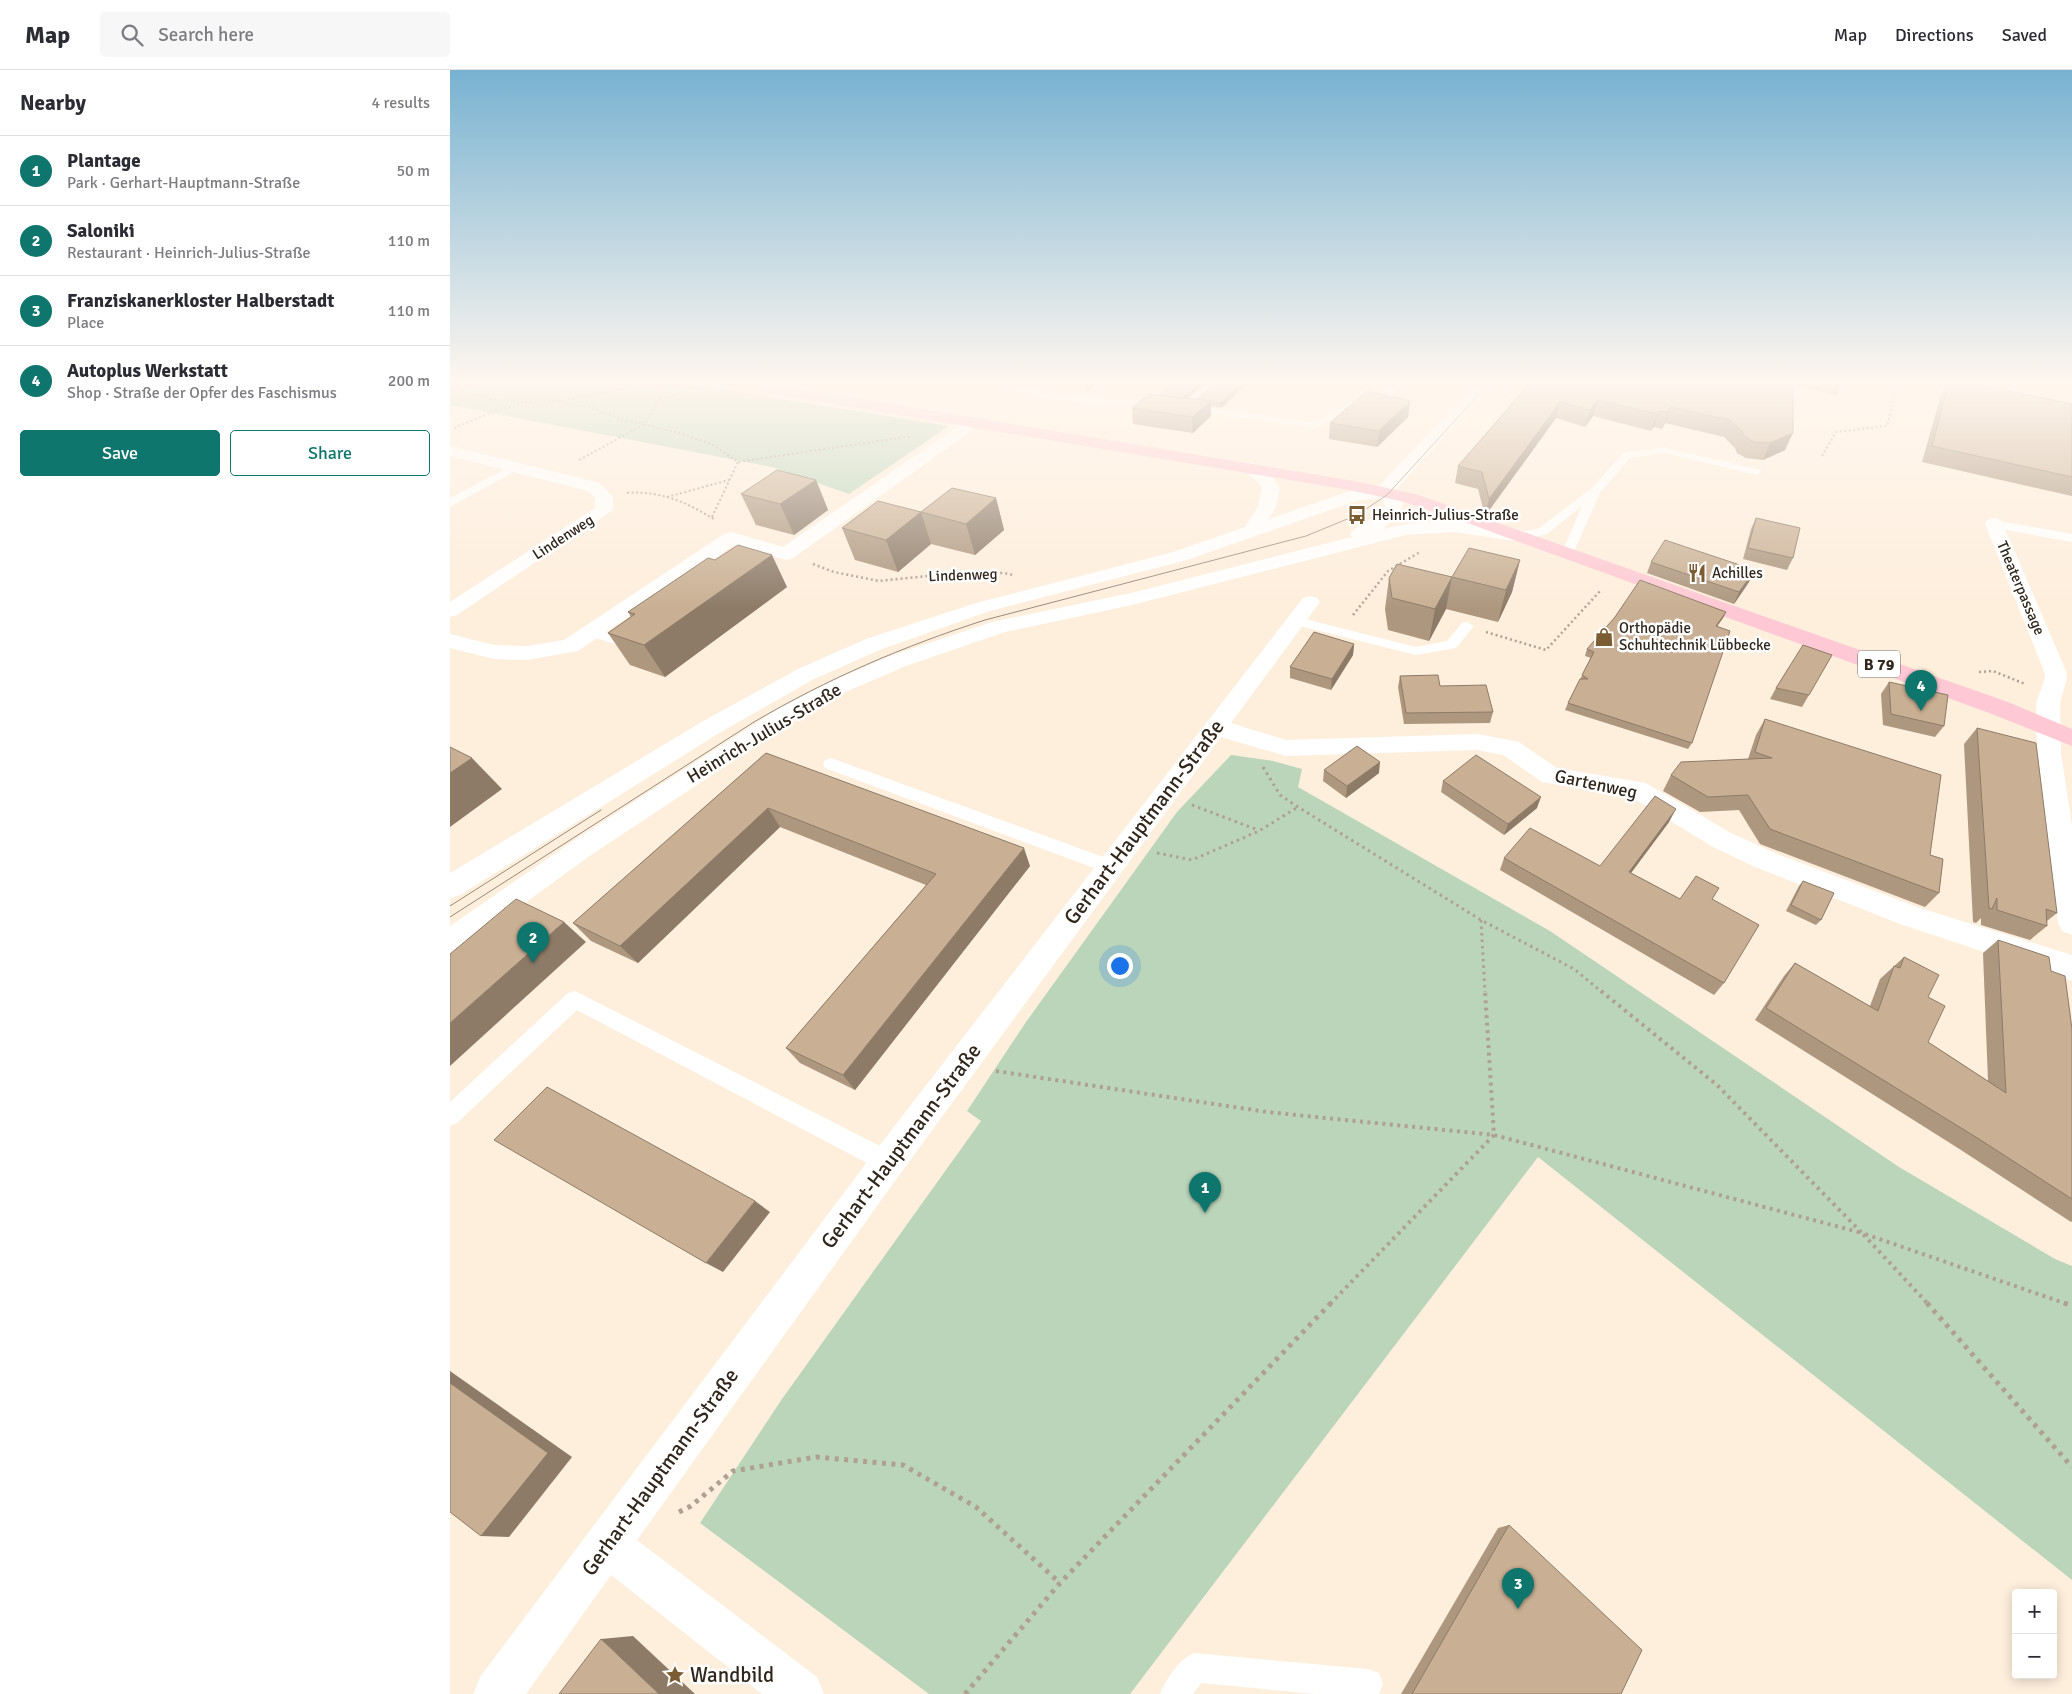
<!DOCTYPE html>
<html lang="en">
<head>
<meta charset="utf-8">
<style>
	:root { --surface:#fff; --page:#f7f7f7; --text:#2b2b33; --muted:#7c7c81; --line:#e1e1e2; --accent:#0f766e }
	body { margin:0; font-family:Signika,sans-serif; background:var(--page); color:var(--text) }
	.controls { position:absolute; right:15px; bottom:15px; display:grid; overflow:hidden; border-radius:5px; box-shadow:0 2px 12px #0003 }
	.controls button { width:45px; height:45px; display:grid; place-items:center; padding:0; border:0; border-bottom:1px solid var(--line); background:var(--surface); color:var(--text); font:25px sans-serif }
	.you { position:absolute; left:669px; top:895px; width:18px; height:18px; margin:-12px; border:4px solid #fff; border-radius:50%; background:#1a73e8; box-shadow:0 0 0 8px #1a73e833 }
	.badge { display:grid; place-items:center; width:32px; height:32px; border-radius:50%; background:var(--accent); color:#fff; font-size:16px; font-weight:700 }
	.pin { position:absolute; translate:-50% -41px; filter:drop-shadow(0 1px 2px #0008) }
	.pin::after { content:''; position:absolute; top:26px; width:18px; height:15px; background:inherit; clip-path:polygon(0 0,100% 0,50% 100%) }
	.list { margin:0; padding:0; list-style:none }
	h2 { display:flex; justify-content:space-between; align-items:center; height:65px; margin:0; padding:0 20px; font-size:21px }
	h2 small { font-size:16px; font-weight:400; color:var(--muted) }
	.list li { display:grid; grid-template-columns:32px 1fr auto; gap:15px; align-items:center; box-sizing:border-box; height:70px; padding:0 20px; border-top:1px solid var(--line) }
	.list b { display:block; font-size:19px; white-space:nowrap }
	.list p { margin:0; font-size:16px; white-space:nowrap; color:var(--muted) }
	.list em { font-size:16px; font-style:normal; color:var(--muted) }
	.actions { display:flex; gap:10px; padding:15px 20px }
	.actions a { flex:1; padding:11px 0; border:1px solid var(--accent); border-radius:5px; text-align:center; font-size:18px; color:var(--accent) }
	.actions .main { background:var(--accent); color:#fff }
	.icon { flex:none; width:28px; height:28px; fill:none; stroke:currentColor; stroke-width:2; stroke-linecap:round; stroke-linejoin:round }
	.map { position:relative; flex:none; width:1622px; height:1624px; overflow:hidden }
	header { display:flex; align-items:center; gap:30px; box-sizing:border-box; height:70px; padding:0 25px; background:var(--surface); border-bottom:1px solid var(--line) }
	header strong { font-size:24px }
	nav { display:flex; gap:28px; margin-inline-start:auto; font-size:18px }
	.search { width:350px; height:45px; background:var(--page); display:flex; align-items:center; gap:12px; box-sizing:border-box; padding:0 18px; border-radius:5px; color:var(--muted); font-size:19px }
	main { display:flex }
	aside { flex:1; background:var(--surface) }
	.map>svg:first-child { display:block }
</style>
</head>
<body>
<header>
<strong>Map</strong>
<div class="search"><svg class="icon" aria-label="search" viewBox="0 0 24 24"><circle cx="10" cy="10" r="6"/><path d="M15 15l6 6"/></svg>Search here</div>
<nav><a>Map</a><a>Directions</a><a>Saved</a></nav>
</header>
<main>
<aside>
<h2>Nearby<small>4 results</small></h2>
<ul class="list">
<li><span class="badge">1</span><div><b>Plantage</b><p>Park · Gerhart-Hauptmann-Straße</p></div><em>50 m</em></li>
<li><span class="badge">2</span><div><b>Saloniki</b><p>Restaurant · Heinrich-Julius-Straße</p></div><em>110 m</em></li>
<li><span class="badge">3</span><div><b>Franziskanerkloster Halberstadt</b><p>Place</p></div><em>110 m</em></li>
<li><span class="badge">4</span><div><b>Autoplus Werkstatt</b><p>Shop · Straße der Opfer des Faschismus</p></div><em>200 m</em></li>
</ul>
<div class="actions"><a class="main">Save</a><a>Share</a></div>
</aside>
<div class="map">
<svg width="1622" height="1624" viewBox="0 0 1622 1624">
	<rect width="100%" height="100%" fill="#feeedc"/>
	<g fill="#bbd5bb">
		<polygon points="0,312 225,312 499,356 399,424 322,397 0,335"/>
		<polygon points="781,685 823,691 852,699 848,717 1100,861 1449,1097 1605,1189 1622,1196 1622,1510 1088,1087 680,1624 479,1624 250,1453 332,1329 531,1051 517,1041 576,952 727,742"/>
	</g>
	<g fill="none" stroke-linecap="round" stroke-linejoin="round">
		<g stroke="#afa192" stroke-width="2" stroke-dasharray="2 2.5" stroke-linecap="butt">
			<polyline points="174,312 201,316 258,317"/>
			<polyline points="0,319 41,329 76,332 106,331 142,338 171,349 229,363 263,375 288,392 462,366"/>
			<polyline points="12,320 30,312"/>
			<polyline points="1055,326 1068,312"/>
			<polyline points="109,331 189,316"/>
			<polyline points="206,332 245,317"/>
			<polyline points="4,358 48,340 73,333"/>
			<polyline points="1372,386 1386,362 1437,356 1448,312"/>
			<polyline points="129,390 195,354 216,316"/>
			<path d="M177,423C209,420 239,433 265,450"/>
			<polyline points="217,427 279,410"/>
			<polyline points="262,447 288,392"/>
		</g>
		<g stroke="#afa192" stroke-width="2.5" stroke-dasharray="2 3" stroke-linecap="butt">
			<polyline points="363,494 384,502 429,511 496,504 554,503 563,505"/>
			<polyline points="903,545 938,501 970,482"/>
			<polyline points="1036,562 1096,580 1151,520"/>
			<polyline points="1529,602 1543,601 1575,614"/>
		</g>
		<g stroke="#afa192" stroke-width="3" stroke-dasharray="2.5 4" stroke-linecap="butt">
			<polyline points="813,697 830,725 848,737 1031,850 1124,899 1152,922"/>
			<polyline points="742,735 808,760"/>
			<polyline points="707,783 742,790 809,761 848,737"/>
			<polyline points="1031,850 1035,922"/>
		</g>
		<g stroke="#afa192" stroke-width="4" stroke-dasharray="3 4.5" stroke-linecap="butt">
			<polyline points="1151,921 1267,1015 1412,1163 1617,1234"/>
			<polyline points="546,1001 817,1042 1044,1065 1412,1163 1478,1234"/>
			<polyline points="880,1234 1044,1065 1035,921"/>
		</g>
		<g stroke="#afa192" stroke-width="5" stroke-dasharray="4 5.5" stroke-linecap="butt">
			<polyline points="1477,1233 1622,1397"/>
			<polyline points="1614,1233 1622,1236"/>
			<polyline points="229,1442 241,1436 283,1401 366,1387 453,1395 526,1437 610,1513"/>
			<polyline points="515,1624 610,1513 881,1233"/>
		</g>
		<g fill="#fff" fill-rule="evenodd">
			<path d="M548,312C566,311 583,319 601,322C637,327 674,329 710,333L715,336L710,339C678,336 568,332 548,312Z"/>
			<polygon points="759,312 770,312 743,336 863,352 904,331 929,326 944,312 955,312 936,330 911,335 889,348 864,358 731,340 731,336"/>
			<polygon points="1290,312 1308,312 1355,324 1350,327"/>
			<polygon points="1479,312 1498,312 1524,319 1519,322"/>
			<polygon points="1214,377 1310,400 1312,402 1306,405 1214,383 1180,388 1150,423 1122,486 1118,487 1112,483 1132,436 1097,464 1072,470 1066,466 1068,463 1089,458 1142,418 1173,383"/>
			<polygon points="65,394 69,395 69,399 0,437 0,428"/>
			<polygon points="1544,450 1622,464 1622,472 1540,457 1538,454"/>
			<polygon points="847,547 966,577 997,571 1012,553 1017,552 1024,556 1006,578 966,585 842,554 840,551 842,548"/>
			<polygon points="182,557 187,558 189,561 187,564 168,575 136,565 134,562 141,558 166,566"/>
			<polygon points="381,688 667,792 670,797 667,802 661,804 655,802 375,698 373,694 375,690"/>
			<polygon points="125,921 446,1084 449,1092 446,1100 438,1103 430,1100 127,940 7,1053 0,1056 0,1032 118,923"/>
			<path d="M744,1583L918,1599L929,1603L933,1614L929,1624H865L751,1613L743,1624H710C717,1608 728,1590 744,1583Z"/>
		</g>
		<g fill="#fff" fill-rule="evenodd">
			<polygon points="575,312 593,312 579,323 567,323 565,320"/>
			<polygon points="524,347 532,352 530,355 343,488 336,490 284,475 128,581 77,590 44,589 0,578 0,564 44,575 77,576 114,570 274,464 281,462 333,477 518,349"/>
			<polygon points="0,376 150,413 163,427 163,440 7,545 0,547 0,532 145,438 145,428 138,421 0,386"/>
			<polygon points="1544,448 1551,450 1553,454 1616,601 1617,608 1610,633 1611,683 1622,756 1622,865 1612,861 1608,853 1587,683 1586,633 1595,608 1594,601 1535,454 1537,450"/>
			<polygon points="860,526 867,528 870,532 781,653 836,670 1027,664 1060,670 1069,672 1107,698 1196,713 1281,763 1325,783 1467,837 1622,885 1622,911 1450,854 1305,797 1263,777 1181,727 1092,712 1053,685 1027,680 836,686 771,667 450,1104 187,1470 367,1607 374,1624 312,1624 161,1505 76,1624 23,1624 30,1607 426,1080 853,528"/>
		</g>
		<path fill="#fff" fill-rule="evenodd" d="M1027,312H1043L944,422L952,430L953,436L944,449L933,459C981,447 1030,450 1078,462L1081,466L1078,470L1071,472L1004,462L956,465L682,535L555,562L456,596L398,621L344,651L141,785L10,880L0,884V856L123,771L328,639L382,611L440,586L542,552L681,523L902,467L900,464C908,453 926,451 935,436L930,428L906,431L737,490L540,541L432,579L364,609L271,662L10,825L0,828V803L255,650L348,599L416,569L526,533L723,482L795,457L808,437L812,418C807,409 798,406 792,398L795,394C812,390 822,406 830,418L826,437L819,449L897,422L928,417Z"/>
		<polygon fill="#fec9d4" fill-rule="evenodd" points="273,312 308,312 899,410 966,424 1558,632 1622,659 1622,676 1542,644 1020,454 955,432 899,420 281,317"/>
		<g stroke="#988b7c" stroke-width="1">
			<polyline points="0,836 151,740"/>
			<path d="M0,847L304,652C377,609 454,576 535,550L856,466L907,445L937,425L1040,312"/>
		</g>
	</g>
	<g fill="#ad977f">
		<polygon points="726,312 756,312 738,328 747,329 799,312 771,338 761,336 761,346 743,363 683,354 682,338 711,325"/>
		<polygon points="1081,312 1393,312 1387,325 1343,315 1335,380 1313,390 1296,388 1287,383 1285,378 1274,367 1215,353 1212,359 1204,357 1201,361 1143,346 1135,357 1106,348 1035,446 1028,419 1005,413 1008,396"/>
		<polygon points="1498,312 1515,312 1622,334 1622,426 1472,392 1491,324"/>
		<polygon points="960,331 958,347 927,377 879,369 880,353"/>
		<polygon points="366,410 378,440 344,465 306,455 291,424"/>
		<polygon points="546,428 554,460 525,485 481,474 448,502 405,490 392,458"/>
		<polygon points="1306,448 1343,488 1337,500 1293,489 1301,459"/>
		<polygon points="265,490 337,517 215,607 180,595 158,563 181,547 178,542"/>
		<polygon points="1070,490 1062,522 1048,552 996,539 979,571 938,560 935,539 939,508 1002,507"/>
		<polygon points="1201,492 1299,512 1284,534 1197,503"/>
		<polygon points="1276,542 1273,548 1267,556 1242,673 1238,679 1115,640 1118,633 1141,588 1135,586 1137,579"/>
		<polygon points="904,574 903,585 881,620 840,608 840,597"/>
		<polygon points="950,606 990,616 1043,642 1040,653 954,654 948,617"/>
		<polygon points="1439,612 1494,656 1485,667 1433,655 1431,624"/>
		<polygon points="1326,618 1359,625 1352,637 1320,629"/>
		<polygon points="1315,649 1480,785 1489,823 1475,837 1310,774 1289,740 1250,742 1213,721 1221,705 1298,689 1306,665"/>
		<polygon points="1527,658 1607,843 1597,851 1597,856 1580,870 1531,855 1531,848 1526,853 1523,852 1514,674"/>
		<polygon points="316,683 580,796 405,1020 350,993 336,978 476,815 330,757 188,893 141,871 123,853"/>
		<polygon points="874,700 929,703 896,728 873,711"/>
		<polygon points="993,711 1087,738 1054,765 991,722"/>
		<polygon points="1219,752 1181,803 1230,829 1262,829 1274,913 1264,925 1050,800 1054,788 1150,796"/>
		<polygon points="1353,811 1371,850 1366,855 1336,841 1349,816"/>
		<polygon points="1548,870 1601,901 1622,959 1622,1151 1621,1152 1511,1080 1305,950 1334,906 1345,893 1420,936 1430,909 1454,887 1478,927 1478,972 1538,1011 1533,883"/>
		<polygon points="1059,1455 1171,1624 951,1624 1048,1458"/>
	</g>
	<g fill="#8d7b68">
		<polygon points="634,312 650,312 636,323"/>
		<polygon points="750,312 756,312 732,333 732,328"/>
		<polygon points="793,312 799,312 771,338 770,333"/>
		<polygon points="1148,330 1143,346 1135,357 1140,340"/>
		<polygon points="761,331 761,346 743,363 742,347"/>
		<polygon points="960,331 958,347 927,377 929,361"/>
		<polygon points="1110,332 1106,348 1035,446 1039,429"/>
		<polygon points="1221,337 1215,353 1212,359 1218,342"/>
		<polygon points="1209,341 1204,357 1201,361 1207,344"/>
		<polygon points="1343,363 1335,380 1313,390 1320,373"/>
		<polygon points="366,410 378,440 344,465 330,434"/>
		<polygon points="546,428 554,460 525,485 516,454"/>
		<polygon points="471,442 481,474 448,502 436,470"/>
		<polygon points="322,485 337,517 215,607 194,575"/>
		<polygon points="1070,490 1062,522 1048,552 1056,520"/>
		<polygon points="1305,500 1299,512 1284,534 1289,522"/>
		<polygon points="1002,507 996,539 979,571 985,539"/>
		<polygon points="1276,542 1273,548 1263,562 1266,556"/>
		<polygon points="904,574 903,585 881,620 882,609"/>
		<polygon points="22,688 52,719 0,757 0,703"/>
		<polygon points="930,692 929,703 896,728 897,716"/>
		<polygon points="1091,727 1087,738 1054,765 1058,754"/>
		<polygon points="318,738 330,757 188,893 170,876"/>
		<polygon points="1226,739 1219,752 1172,815 1179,802"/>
		<polygon points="574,778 580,796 405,1020 393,1005"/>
		<polygon points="114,852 136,872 0,996 0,953"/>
		<polygon points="305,1131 320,1142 273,1202 256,1193"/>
		<polygon points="0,1301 122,1387 59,1467 31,1466 0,1313"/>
		<polygon points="183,1566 245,1624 209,1624 151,1569"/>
	</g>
	<g fill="#c9b094" stroke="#8d7b68">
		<polygon points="726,312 750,312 732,328 711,325"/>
		<polygon points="767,312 793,312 770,333 747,329"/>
		<polygon points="1081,312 1343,312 1343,363 1320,373 1304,372 1294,366 1292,361 1280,350 1221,337 1218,342 1209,341 1207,344 1148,330 1140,340 1110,332 1039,429 1032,402 1008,396"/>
		<polygon points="1499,312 1515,312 1622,334 1622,407 1482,376"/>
		<polygon points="917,321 960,331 929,361 880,353"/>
		<polygon points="699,324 761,331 742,347 682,338"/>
		<polygon points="327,400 366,410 330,434 291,424"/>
		<polygon points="502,418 546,428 516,454 471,442"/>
		<polygon points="428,431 471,442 436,470 392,458"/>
		<polygon points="1306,448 1350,458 1343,488 1298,478"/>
		<polygon points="1215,470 1305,500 1289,522 1201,492"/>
		<polygon points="288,475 322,485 194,575 158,563 185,544 178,542 258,488 265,490"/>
		<polygon points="1019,478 1070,490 1056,520 1002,507"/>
		<polygon points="947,494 1002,507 985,539 942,528 939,508"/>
		<polygon points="1190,510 1276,542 1266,556 1280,561 1242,673 1118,633 1130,609 1138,609 1132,605 1144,582 1137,579 1165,547"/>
		<polygon points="864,562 904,574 882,609 840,597"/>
		<polygon points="1353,575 1382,585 1359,625 1326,618"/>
		<polygon points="988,605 990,616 1036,615 1043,642 956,643 950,606"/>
		<polygon points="1439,612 1498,625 1494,656 1441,644"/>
		<polygon points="1315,649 1491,705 1480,785 1493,789 1489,823 1320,759 1298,725 1258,727 1221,705 1231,692 1322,688 1305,682"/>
		<polygon points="1527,658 1586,673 1607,843 1596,839 1597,856 1547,840 1547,828 1542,839 1539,838"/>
		<polygon points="907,676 930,692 897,716 874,700"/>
		<polygon points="0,677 22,688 0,703"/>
		<polygon points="316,683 574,778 393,1005 336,978 486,804 318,738 170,876 123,853"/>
		<polygon points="1026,685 1091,727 1058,754 993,711"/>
		<polygon points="1205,726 1226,739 1179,802 1230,829 1246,806 1269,818 1262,829 1309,855 1274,913 1054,788 1080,758 1150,796"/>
		<polygon points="1353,811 1384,823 1371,850 1341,835"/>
		<polygon points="66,829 114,852 0,953 0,884"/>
		<polygon points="1548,870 1599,887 1601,901 1615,906 1622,959 1622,1129 1529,1069 1316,938 1345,893 1428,941 1444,896 1450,898 1454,887 1489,905 1478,927 1495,936 1478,972 1556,1023"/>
		<polygon points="97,1017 305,1131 256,1193 44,1070"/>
		<polygon points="0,1313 98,1383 31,1466 0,1442"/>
		<polygon points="1059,1455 1192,1580 1171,1624 962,1624"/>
		<polygon points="151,1569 209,1624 109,1624"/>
	</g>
	<linearGradient id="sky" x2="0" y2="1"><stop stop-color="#78b2d1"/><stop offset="0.58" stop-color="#fff7ef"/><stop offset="1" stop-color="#fff7ef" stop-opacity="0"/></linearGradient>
	<rect width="1622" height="539" fill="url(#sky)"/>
	<defs>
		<g id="bus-bare" transform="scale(1.5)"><path d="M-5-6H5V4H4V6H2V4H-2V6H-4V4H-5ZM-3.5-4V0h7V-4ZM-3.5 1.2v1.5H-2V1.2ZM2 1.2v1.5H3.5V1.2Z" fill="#7c5d32" stroke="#fff" stroke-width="2.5" paint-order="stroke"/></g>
		<g id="restaurant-bare" transform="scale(1.5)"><path d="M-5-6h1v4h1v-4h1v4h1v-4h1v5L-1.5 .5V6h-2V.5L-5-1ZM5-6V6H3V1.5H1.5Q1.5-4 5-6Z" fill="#7c5d32" stroke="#fff" stroke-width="2.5" paint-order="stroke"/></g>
		<g id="shop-bare" transform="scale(1.5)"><path d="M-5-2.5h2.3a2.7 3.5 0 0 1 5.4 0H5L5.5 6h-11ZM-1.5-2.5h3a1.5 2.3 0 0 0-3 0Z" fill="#7c5d32" stroke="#fff" stroke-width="2.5" paint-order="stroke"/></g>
		<g id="sight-bare" transform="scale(1.5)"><path d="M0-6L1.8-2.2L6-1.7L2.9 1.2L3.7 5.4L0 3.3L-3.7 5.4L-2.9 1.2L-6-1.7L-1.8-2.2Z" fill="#7c5d32" stroke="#fff" stroke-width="2.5" paint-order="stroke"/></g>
	</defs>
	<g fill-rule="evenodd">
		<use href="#bus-bare" x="907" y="445"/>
		<use href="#restaurant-bare" x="1247" y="503"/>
		<use href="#shop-bare" x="1154" y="567"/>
		<use href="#sight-bare" x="225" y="1605"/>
	</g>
	<g text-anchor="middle" stroke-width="5" stroke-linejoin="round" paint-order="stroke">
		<g font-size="15" fill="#30261b" stroke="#fff" text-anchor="start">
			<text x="922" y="450">Heinrich-Julius-Straße</text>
			<text x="1262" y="508">Achilles</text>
			<text x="1169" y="563">Orthopädie<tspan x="1169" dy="17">Schuhtechnik Lübbecke</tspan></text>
		</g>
		<g font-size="15" fill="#30261b" stroke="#fff">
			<text transform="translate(113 467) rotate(-33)" y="5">Lindenweg</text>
			<text transform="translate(513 505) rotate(-2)" y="5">Lindenweg</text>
			<text transform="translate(1571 518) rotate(67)" y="5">Theaterpassage</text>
		</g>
		<rect fill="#fff" stroke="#6e675f" stroke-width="1" x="1408" y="580.5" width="42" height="27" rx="4"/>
		<g font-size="16" font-weight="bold" fill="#30261b">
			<text x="1429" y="600">B 79</text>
		</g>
		<g font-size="18" fill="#30261b" stroke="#fff">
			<text transform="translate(314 663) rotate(-31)" y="6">Heinrich-Julius-Straße</text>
			<text transform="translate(1146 714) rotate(12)" y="6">Gartenweg</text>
		</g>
		<g font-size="21" fill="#30261b" stroke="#fff">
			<text transform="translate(694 752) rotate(-53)" y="7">Gerhart-Hauptmann-Straße</text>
			<text transform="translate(451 1076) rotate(-53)" y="7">Gerhart-Hauptmann-Straße</text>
			<text transform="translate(210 1402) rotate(-54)" y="7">Gerhart-Hauptmann-Straße</text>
		</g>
		<g font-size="21" fill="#30261b" stroke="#fff" text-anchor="start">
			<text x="240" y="1612">Wandbild</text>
		</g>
	</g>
</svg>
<div class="controls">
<button>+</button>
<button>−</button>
</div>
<div class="you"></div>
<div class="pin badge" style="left:755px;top:1143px">1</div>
<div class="pin badge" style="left:83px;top:893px">2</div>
<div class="pin badge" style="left:1068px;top:1539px">3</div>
<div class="pin badge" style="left:1471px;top:641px">4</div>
</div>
</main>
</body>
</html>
